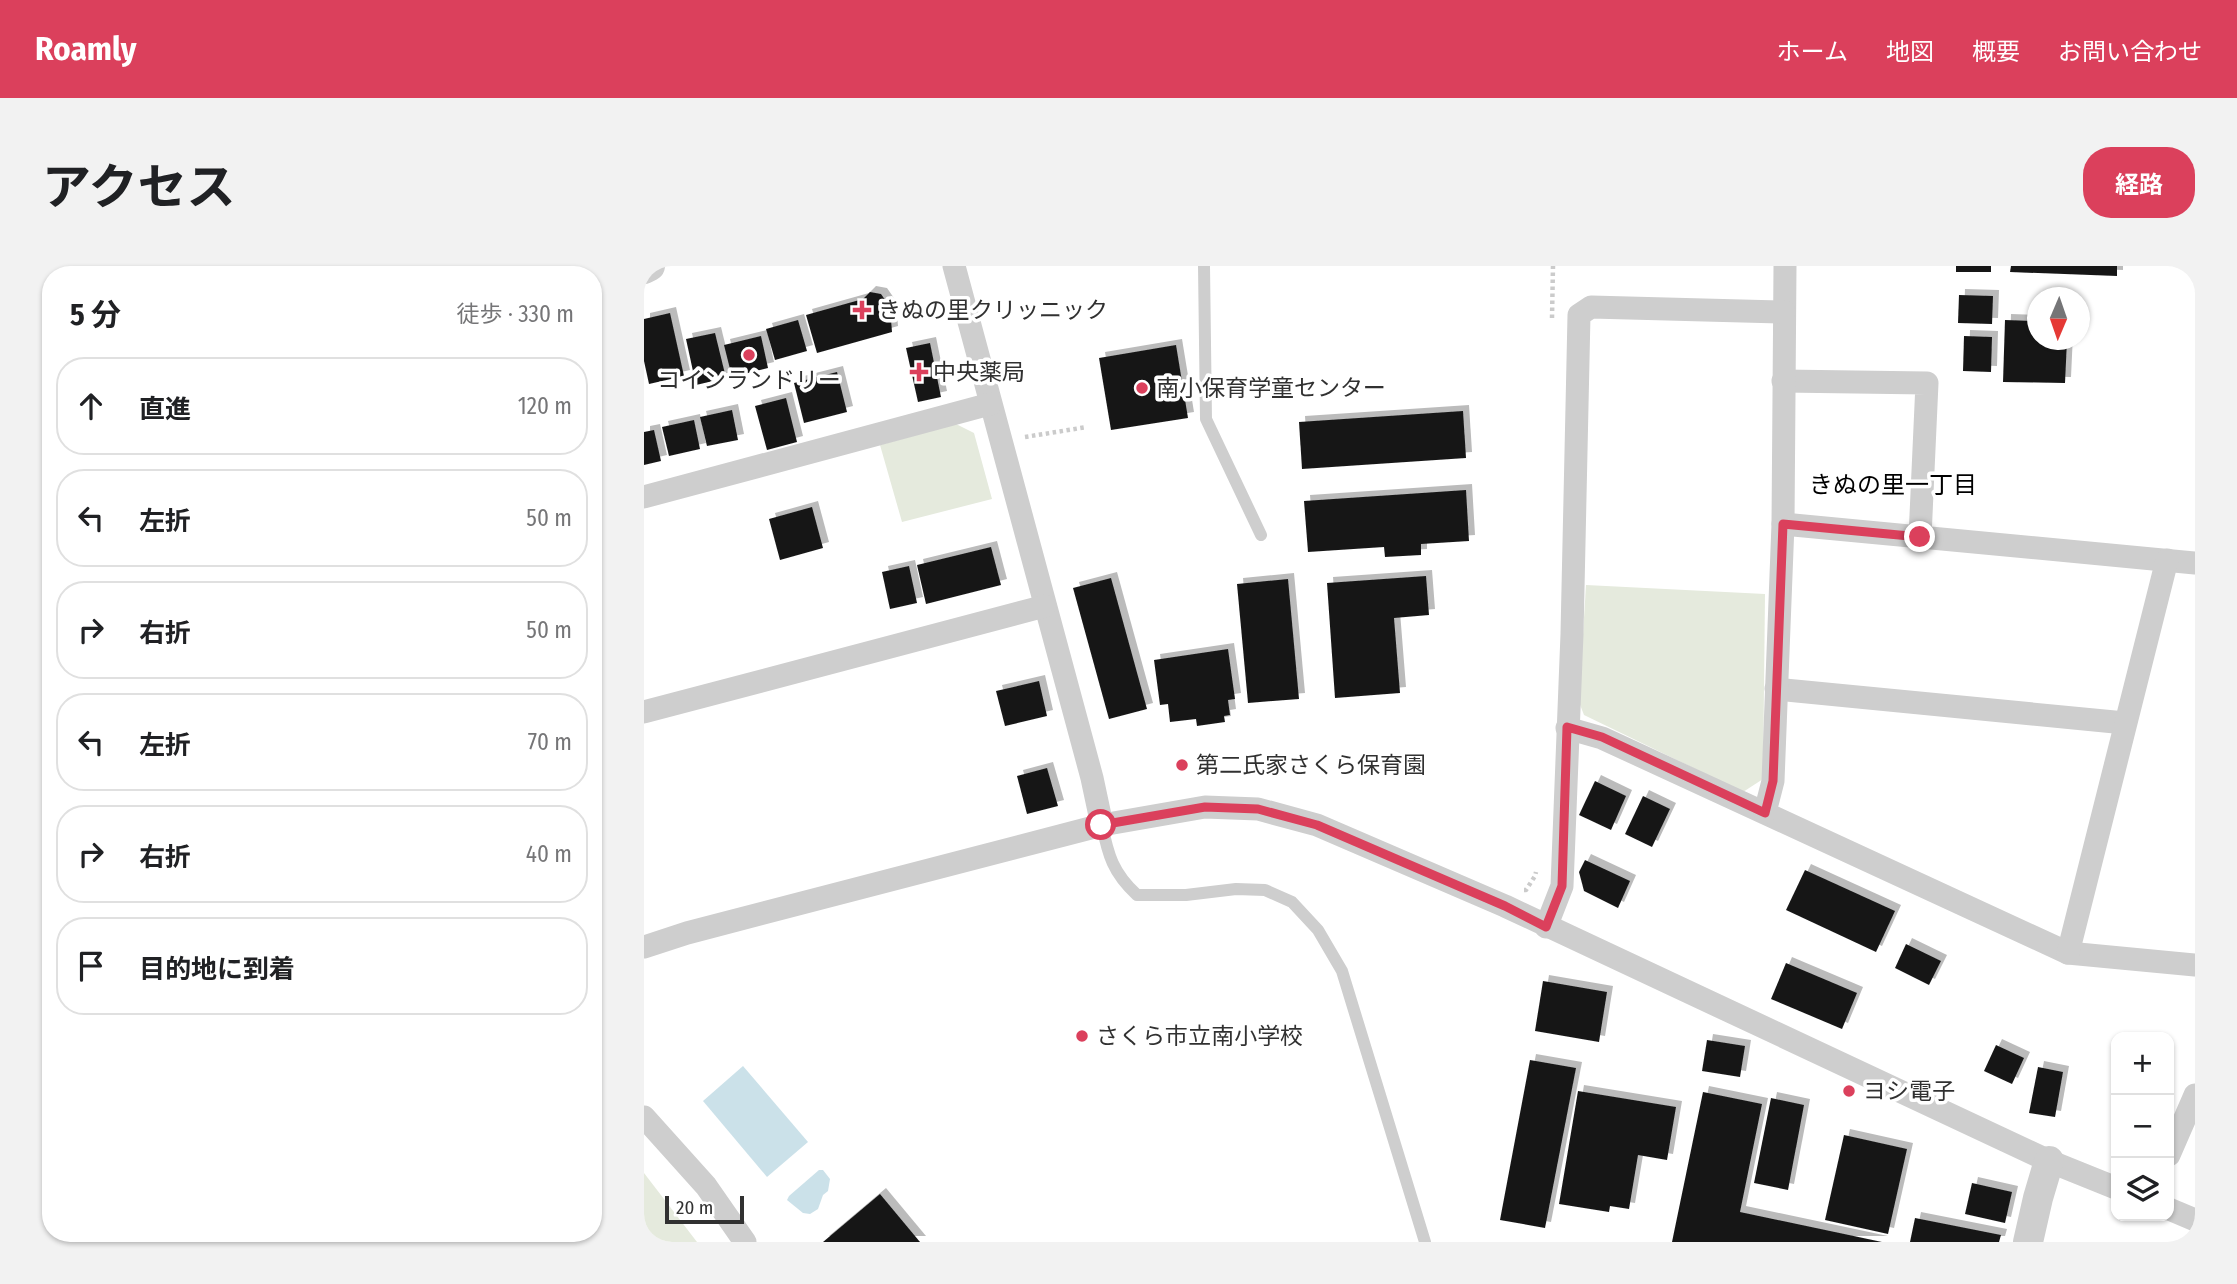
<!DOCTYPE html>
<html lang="ja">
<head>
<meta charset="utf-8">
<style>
	:root { --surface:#fff; --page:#f2f2f2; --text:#202124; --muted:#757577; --line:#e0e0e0; --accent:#db405c }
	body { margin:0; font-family:"Fira Sans Condensed","Noto Sans JP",sans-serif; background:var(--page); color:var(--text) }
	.controls { position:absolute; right:21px; bottom:21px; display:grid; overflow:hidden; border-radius:14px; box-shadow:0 2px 5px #0004 }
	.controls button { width:63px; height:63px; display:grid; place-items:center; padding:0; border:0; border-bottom:2px solid var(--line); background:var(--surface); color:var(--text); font:35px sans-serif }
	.compass { position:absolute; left:1383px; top:21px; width:63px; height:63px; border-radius:50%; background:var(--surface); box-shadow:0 2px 5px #0004; rotate:182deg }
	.scale { position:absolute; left:21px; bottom:18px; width:79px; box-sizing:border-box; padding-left:7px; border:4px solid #313131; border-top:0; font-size:19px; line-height:24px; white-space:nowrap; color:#313131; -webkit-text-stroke:5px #fff; paint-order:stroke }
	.stop { position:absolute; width:21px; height:21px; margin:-16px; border:5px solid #db405c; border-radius:50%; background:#fff }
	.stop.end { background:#db405c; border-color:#fff; box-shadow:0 2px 7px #0008 }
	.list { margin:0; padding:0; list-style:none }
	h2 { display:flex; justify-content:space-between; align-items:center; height:91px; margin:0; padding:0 28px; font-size:30px }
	h2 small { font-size:23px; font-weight:400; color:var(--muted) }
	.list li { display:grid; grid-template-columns:46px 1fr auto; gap:21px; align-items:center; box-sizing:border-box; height:98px; margin:0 14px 14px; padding:0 14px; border:2px solid var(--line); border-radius:28px }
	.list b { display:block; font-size:26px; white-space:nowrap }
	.list em { font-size:23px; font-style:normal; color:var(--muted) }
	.icon { flex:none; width:38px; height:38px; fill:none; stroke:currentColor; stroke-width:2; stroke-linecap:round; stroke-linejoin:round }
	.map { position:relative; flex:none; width:1551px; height:976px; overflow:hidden; border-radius:28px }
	header { display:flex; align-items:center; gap:42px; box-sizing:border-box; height:98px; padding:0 35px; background:var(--accent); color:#fff }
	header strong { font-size:33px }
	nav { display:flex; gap:38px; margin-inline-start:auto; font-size:24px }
	.intro { display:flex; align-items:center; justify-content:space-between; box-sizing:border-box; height:168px; padding:0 42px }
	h1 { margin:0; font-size:49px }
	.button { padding:18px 32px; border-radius:28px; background:var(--accent); color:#fff; font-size:24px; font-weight:700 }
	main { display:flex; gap:42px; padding:0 42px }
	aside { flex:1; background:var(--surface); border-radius:28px; box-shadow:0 2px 5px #0004 }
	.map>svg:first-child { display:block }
</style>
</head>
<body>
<header>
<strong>Roamly</strong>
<nav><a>ホーム</a><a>地図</a><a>概要</a><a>お問い合わせ</a></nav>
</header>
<div class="intro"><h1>アクセス</h1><a class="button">経路</a></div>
<main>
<aside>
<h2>5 分<small>徒歩 · 330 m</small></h2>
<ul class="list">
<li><svg class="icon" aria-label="ahead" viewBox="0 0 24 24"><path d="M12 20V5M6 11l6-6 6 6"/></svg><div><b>直進</b></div><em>120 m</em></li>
<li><svg class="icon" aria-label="left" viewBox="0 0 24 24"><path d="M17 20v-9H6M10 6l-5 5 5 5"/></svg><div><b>左折</b></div><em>50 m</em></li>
<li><svg class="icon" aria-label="right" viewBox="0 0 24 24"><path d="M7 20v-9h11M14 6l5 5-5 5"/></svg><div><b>右折</b></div><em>50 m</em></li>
<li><svg class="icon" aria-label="left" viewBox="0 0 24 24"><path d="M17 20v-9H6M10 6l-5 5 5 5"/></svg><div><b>左折</b></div><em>70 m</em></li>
<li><svg class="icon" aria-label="right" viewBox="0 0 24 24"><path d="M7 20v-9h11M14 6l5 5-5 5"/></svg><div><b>右折</b></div><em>40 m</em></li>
<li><svg class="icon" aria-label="arrive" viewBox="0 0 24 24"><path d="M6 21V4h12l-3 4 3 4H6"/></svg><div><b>目的地に到着</b></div></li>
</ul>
</aside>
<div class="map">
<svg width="1551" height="976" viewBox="0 0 1551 976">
	<defs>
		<filter id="shadow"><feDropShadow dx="6" dy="-6" stdDeviation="0" flood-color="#0004"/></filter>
	</defs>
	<rect width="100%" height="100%" fill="#fff"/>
	<g fill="#e5eadd">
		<polygon points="312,158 330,167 348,233 258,256 236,179"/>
		<polygon points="942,319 1121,328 1119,513 1099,526 940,449 935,436"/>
		<polygon points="0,907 53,976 0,976"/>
	</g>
	<g fill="#cbe1e9">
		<polygon points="99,800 164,876 123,911 59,835"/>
		<polygon points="175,904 179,904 186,913 184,925 179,929 174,943 166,948 159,947 143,934 145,930"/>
	</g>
	<g fill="#181818" filter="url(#shadow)">
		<rect x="1312" y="0" width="35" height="6"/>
		<polygon points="1367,0 1473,0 1473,10 1366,6"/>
		<polygon points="226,26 237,28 246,41 248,66 173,87 162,49 219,33"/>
		<polygon points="1315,29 1349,30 1348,58 1314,57"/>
		<polygon points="26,47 40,110 5,118 0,95 0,53"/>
		<polygon points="154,54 163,85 131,94 122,63"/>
		<polygon points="1361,54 1394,55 1394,74 1423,74 1421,117 1359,116"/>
		<polygon points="71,67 82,112 52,119 42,73"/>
		<polygon points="117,70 124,102 88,111 80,79"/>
		<polygon points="1320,70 1348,71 1347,106 1319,105"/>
		<polygon points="286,77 297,131 274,136 262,82"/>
		<polygon points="532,79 544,152 467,164 455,92"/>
		<polygon points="193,106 203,146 160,157 150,117"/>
		<polygon points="142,132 153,176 123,184 111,140"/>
		<polygon points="88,144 94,174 63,180 56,151"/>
		<polygon points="819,145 822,192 658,203 655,156"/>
		<polygon points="50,154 56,183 25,190 18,161"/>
		<polygon points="10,164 17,195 0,199 0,166"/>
		<polygon points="822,224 825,275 777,278 777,289 741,291 740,281 664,286 660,235"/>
		<polygon points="168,241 179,282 136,294 125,253"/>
		<polygon points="347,281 357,319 282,338 273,299"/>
		<polygon points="265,300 273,337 246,343 238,306"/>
		<polygon points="782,310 785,349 750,352 756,427 691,432 683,317"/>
		<polygon points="467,312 503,443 465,453 429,322"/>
		<polygon points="644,313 655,433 604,437 593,318"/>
		<polygon points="584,383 591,433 584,434 586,449 580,450 581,456 553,460 552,453 526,456 524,438 516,439 510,394"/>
		<polygon points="395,415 403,450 361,460 352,425"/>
		<polygon points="403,502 414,540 383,548 373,510"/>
		<polygon points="951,515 982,530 967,564 935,549"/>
		<polygon points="999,530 1026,543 1008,581 981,568"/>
		<polygon points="941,594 986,615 974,642 940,625 935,606"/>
		<polygon points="1161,604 1251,645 1232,686 1142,644"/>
		<polygon points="1262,678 1297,695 1285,719 1251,702"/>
		<polygon points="1142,697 1213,727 1198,763 1127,733"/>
		<polygon points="899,715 963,726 955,776 891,765"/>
		<polygon points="1063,774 1101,780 1096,811 1058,805"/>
		<polygon points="1352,779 1380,792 1368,818 1340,805"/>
		<polygon points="886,794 932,802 901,962 856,954"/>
		<polygon points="1394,801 1419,806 1411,851 1385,847"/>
		<polygon points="934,825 1032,841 1023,894 994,889 985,943 966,940 965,946 915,938"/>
		<polygon points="1059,826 1118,838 1096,946 1238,976 1028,976"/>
		<polygon points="1127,832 1160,839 1144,924 1110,917"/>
		<polygon points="1200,869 1263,883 1244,968 1181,954"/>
		<polygon points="1328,917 1368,926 1361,957 1321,948"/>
		<polygon points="236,928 276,976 179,976"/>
		<polygon points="1271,952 1357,969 1355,976 1266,976"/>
	</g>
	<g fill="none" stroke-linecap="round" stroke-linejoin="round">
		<g stroke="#cbcbcb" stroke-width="4.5" stroke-dasharray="3.5 3.5" stroke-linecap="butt">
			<polyline points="908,52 909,0"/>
			<polyline points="381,171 443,161"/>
			<polyline points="880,624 882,624 891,610 892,606"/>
		</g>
		<g stroke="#cecece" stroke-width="12">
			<polyline points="560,0 562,153 617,269"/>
			<path d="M458,559C464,589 469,607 493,629H542L592,623L621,624L648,636L674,664L698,705L781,976"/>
		</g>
		<g stroke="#cecece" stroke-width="23">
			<polyline points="310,0 448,512 458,559"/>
			<polyline points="1139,115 1283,117 1276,271"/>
			<polyline points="0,231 346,138"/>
			<polyline points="1139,258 1551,297"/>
			<polyline points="1132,423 1481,457"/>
			<polyline points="0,446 401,340"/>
			<polyline points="923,462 958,472 1424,687 1551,699"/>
			<polyline points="1121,546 1129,515 1139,258 1141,0"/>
			<polyline points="902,661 918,620 928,368 935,49 947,41 1140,46"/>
			<polyline points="0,681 43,667 458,559 561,541 614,543 673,559 861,640 1405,895 1472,922"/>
			<polyline points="1424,687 1523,294"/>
			<polyline points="0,851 62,920 101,976"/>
			<polyline points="1525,889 1551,829"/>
			<polyline points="1525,943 1551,954"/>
		</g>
		<g stroke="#cecece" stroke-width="30">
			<polyline points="0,3 6,0"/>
			<polyline points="1384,976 1394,932 1405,895"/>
		</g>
	</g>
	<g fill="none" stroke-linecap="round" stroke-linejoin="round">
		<polyline stroke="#db405c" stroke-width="9" points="457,559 561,541 614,543 673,559 861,640 902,661 918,620 923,461 958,471 1121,547 1129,515 1139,258 1276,271"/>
	</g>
	<g fill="#db405c" stroke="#fff" stroke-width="2.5">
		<path d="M214.5 33.5h7v7h7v7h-7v7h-7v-7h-7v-7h7z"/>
		<circle cx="105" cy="89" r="7"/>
		<path d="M271.5 95.5h7v7h7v7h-7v7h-7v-7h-7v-7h7z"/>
		<circle cx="498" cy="122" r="7"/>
		<circle cx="538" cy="499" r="7"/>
		<circle cx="438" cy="770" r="7"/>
		<circle cx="1205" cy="825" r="7"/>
	</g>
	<g text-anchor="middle" stroke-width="7" stroke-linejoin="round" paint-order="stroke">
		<g font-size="23" fill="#313131" stroke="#fff" text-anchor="start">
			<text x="234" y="52">きぬの里クリッニック</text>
			<text x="289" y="114">中央薬局</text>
			<text x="105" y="122" text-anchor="middle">コインランドリー</text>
			<text x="512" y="130">南小保育学童センター</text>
			<text x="552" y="507">第二氏家さくら保育園</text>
			<text x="452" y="778">さくら市立南小学校</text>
			<text x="1219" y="833">ヨシ電子</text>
		</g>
		<g font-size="24" fill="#000" stroke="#fff">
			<text x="1249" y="227">きぬの里一丁目</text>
		</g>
	</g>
</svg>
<div class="controls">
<button>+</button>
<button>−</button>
<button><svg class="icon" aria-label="layers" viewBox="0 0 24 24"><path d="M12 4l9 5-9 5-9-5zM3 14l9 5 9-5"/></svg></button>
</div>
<svg class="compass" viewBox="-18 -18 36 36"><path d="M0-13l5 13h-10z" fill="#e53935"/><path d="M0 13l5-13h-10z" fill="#757577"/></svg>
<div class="scale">20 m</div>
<div class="stop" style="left:457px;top:559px"></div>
<div class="stop end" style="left:1276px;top:271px"></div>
</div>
</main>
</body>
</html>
